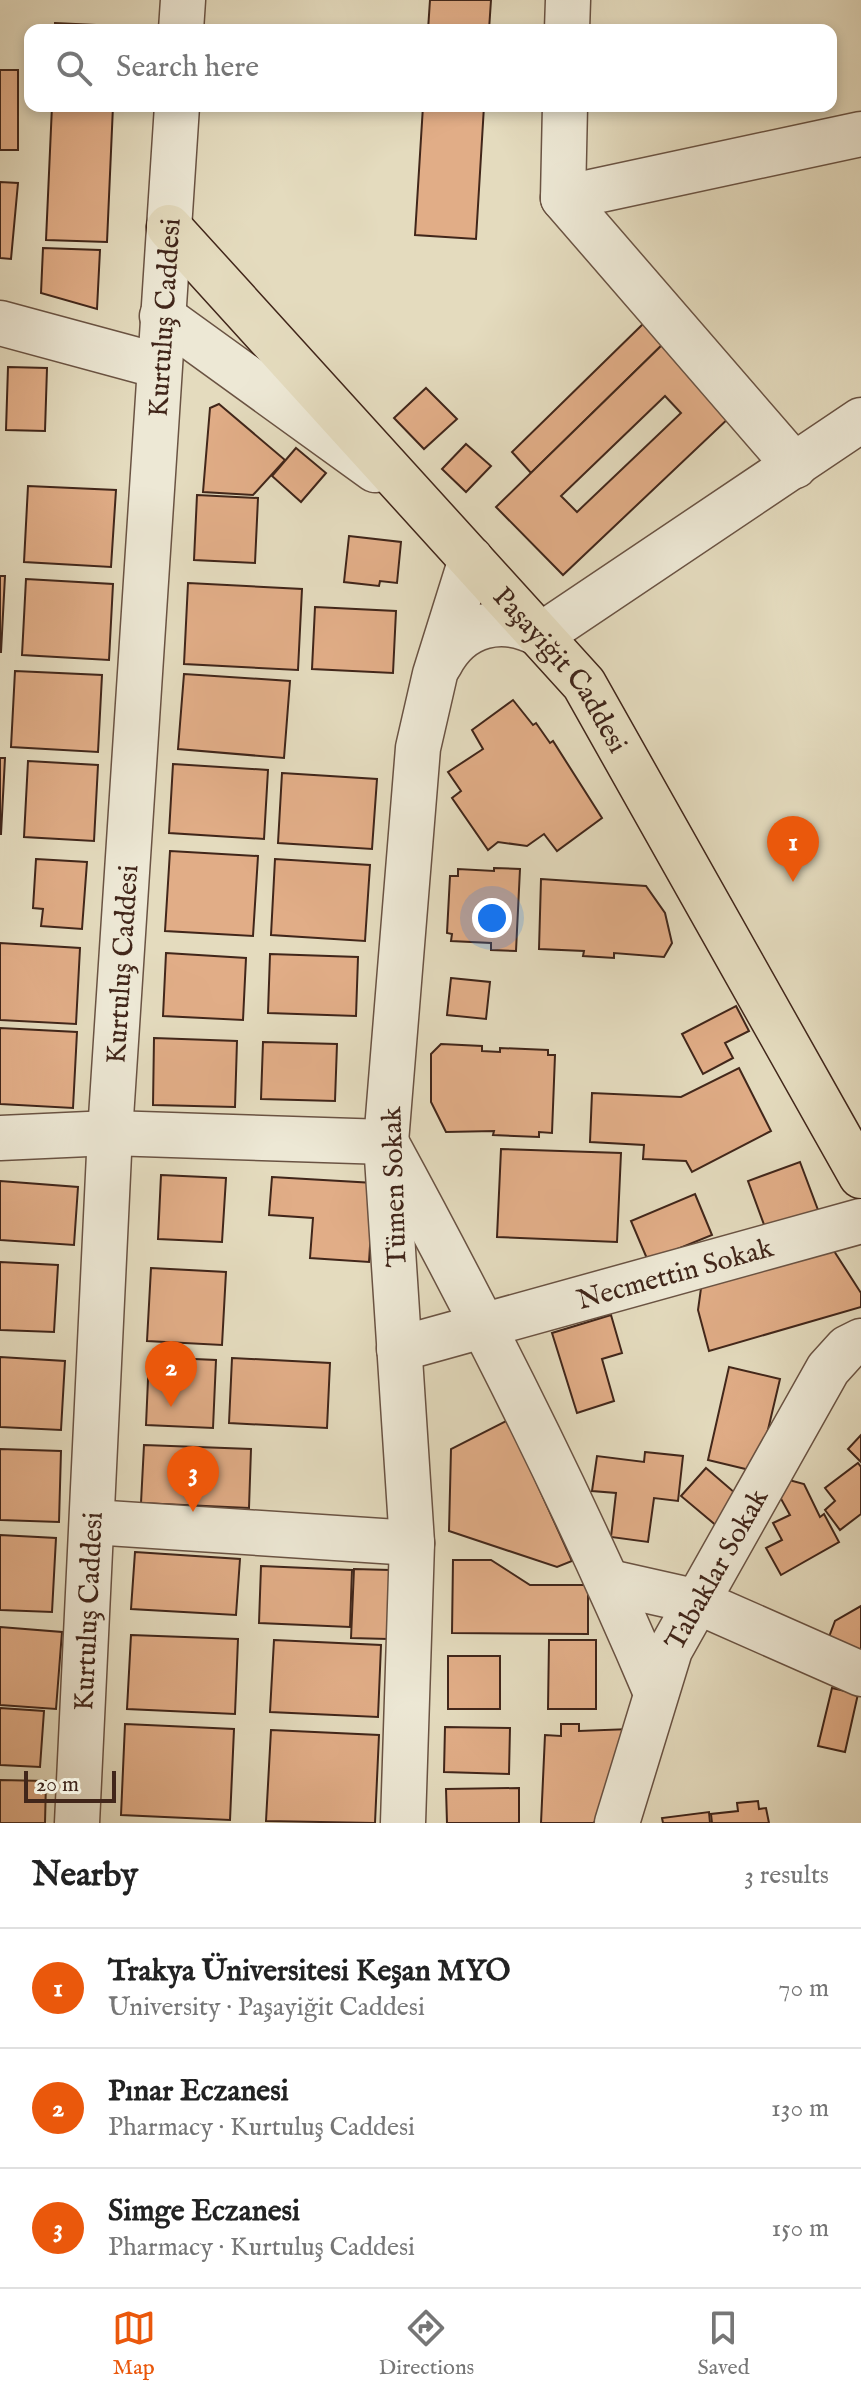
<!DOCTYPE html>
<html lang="en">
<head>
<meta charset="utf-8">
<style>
	:root { --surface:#fff; --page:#f6f6f6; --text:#222; --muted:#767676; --line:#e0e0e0; --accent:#ea580c }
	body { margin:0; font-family:"IM FELL English",serif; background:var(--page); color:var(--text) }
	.scale { position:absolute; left:24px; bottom:20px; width:92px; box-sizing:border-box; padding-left:8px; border:4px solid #41261a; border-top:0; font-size:22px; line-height:28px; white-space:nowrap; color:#41261a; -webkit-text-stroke:6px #ede8d5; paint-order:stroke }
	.you { position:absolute; left:492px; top:918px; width:28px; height:28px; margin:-20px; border:6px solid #fff; border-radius:50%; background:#1a73e8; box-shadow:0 0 0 12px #1a73e833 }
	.badge { display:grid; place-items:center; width:52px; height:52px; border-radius:50%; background:var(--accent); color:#fff; font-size:26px; font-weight:700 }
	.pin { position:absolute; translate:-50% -66px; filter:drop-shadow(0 2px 4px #0008) }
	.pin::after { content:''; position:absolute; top:42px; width:28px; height:24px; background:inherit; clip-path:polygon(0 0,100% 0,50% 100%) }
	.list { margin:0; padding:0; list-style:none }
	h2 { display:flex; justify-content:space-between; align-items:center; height:104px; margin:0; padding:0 32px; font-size:34px }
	h2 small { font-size:26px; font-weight:400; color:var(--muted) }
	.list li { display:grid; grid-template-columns:52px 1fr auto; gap:24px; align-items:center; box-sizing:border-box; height:120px; padding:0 32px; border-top:2px solid var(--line) }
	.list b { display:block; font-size:30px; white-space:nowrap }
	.list p { margin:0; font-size:26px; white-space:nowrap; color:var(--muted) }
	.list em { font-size:26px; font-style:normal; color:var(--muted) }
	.icon { flex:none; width:44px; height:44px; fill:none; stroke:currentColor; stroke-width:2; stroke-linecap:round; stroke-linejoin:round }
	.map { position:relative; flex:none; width:861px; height:1823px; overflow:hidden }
	.search { position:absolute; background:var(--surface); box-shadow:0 4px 12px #0003; left:24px; right:24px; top:24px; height:88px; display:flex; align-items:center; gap:20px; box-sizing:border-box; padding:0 28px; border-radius:16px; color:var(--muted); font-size:30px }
	.sheet { height:464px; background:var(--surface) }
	nav { display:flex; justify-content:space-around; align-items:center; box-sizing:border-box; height:112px; border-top:2px solid var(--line); background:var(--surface); font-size:22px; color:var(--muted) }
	nav a { display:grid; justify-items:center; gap:4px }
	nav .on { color:var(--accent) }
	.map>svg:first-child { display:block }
</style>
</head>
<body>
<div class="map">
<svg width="861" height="1823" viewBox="0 0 861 1823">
	<rect width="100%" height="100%" fill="#e4dbbe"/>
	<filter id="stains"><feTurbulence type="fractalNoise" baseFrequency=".0025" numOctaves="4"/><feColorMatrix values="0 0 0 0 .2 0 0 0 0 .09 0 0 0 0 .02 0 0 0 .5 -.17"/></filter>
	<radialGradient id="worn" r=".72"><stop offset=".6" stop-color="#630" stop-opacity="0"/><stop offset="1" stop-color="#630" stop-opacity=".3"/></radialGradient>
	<g fill="#e1ad87" stroke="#41261a" stroke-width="2" fill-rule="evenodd">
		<polygon points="430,0 491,0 489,30 428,30"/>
		<polygon points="55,23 116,26 116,30 55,30"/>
		<rect x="0" y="70" width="18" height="80"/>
		<polygon points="52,106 113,106 107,242 46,240"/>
		<polygon points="423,106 484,106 476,239 415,235"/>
		<polygon points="0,182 18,183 11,259 0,258"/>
		<polygon points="43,248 100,250 97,309 41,293"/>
		<polygon points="644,323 664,343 531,473 512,452"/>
		<path d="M664,343L732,415L563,575L496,507ZM665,396L681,413L577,512L561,496Z"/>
		<polygon points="8,367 47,368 45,431 6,430"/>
		<polygon points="426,388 457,419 424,449 394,418"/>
		<polygon points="219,404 285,460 253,495 203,492 210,408"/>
		<polygon points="466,444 491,466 466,492 442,469"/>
		<polygon points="296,448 326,473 301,502 272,476"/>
		<polygon points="28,486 116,490 111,567 24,562"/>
		<polygon points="197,495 258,498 255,563 194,560"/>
		<polygon points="349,536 401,542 397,583 380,581 379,586 344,582"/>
		<polygon points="0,576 5,576 1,652 0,652"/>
		<polygon points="26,579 113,584 109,660 22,655"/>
		<polygon points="188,583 302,589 298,670 184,664"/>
		<polygon points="315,607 396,611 393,673 312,669"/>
		<polygon points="15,671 102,675 98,752 11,747"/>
		<polygon points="184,674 290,681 284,758 178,749"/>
		<polygon points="513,700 533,725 536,723 550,743 553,741 602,818 557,851 544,834 527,846 498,842 488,850 452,798 461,791 448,772 483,749 472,730"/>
		<polygon points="0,758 5,758 1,834 0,834"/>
		<polygon points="28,761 98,765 94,841 24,837"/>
		<polygon points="173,764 268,770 264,839 169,833"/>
		<polygon points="282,773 377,779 372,849 278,843"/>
		<polygon points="170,851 258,856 253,936 165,931"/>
		<polygon points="36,859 87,862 82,929 41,926 43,909 33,908"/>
		<polygon points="275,859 370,865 365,941 271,935"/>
		<polygon points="494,868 520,869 516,951 491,950 491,943 451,941 452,934 447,933 450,876 458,876 458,869 494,871"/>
		<polygon points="541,879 646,886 665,913 672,943 664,957 614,953 614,958 583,956 584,951 539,949"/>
		<polygon points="0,943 80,948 76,1024 0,1020"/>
		<polygon points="166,953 246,958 243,1020 163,1016"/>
		<polygon points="270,954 358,957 356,1016 268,1013"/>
		<polygon points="451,978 490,982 486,1019 447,1015"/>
		<polygon points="736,1006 749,1031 725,1043 733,1058 703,1074 682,1034"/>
		<polygon points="0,1028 77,1032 73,1108 0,1104"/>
		<polygon points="154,1038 237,1041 235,1107 153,1105"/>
		<polygon points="263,1042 337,1044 335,1101 261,1099"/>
		<polygon points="441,1044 482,1046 482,1051 500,1052 500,1048 548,1050 548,1055 555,1055 552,1133 539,1132 539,1137 493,1135 494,1131 446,1132 431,1102 431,1054"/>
		<polygon points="739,1068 771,1131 692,1172 686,1161 643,1159 644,1145 590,1142 592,1093 681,1097"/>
		<polygon points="501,1149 621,1153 617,1242 497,1237"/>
		<polygon points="800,1162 818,1210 766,1230 748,1181"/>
		<polygon points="161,1175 226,1178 222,1242 158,1239"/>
		<polygon points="272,1177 374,1183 369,1262 310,1258 313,1218 269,1215"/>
		<polygon points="0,1181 78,1187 74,1245 0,1240"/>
		<polygon points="695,1194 712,1235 648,1261 631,1221"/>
		<polygon points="834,1251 861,1293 861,1307 709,1351 698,1310 702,1281"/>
		<polygon points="0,1262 58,1265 54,1332 0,1330"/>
		<polygon points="151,1268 226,1272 222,1345 147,1341"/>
		<polygon points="611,1315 622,1353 602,1359 614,1401 577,1413 552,1333"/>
		<polygon points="0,1357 65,1361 61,1430 0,1427"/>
		<polygon points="149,1357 216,1360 213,1428 146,1425"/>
		<polygon points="232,1358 330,1363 327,1428 229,1423"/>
		<polygon points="729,1367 780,1379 758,1472 708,1460"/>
		<polygon points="508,1420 572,1561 557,1567 449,1531 451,1449"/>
		<polygon points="861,1435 861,1462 848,1449"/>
		<polygon points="144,1445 251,1449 249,1508 141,1503"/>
		<polygon points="0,1449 61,1451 59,1522 0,1520"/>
		<polygon points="645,1452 683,1456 678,1501 654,1498 648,1542 611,1537 616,1493 592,1491 597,1456 644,1462"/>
		<polygon points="858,1463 861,1467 861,1514 840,1530 825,1510 835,1501 825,1488"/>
		<polygon points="706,1468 742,1499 718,1527 681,1496"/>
		<polygon points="789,1480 804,1484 820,1517 824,1514 839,1542 781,1575 766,1548 782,1540 773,1523 790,1515 780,1497"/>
		<polygon points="0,1535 56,1538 52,1612 0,1610"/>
		<polygon points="135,1552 240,1559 236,1615 131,1609"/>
		<polygon points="453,1560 491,1560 530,1585 588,1585 588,1634 452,1633"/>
		<polygon points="261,1566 352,1570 350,1627 259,1623"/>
		<polygon points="354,1569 390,1570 388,1639 351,1638"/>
		<polygon points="861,1606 861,1653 829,1637 835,1621"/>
		<polygon points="0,1627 62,1632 56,1709 0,1705"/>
		<polygon points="131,1635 238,1639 235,1714 127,1709"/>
		<polygon points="274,1640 381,1645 378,1717 270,1712"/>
		<polygon points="549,1640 596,1640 596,1709 548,1709"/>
		<rect x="448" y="1656" width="52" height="53"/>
		<polygon points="832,1688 858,1694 845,1752 818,1746"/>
		<polygon points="0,1708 44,1711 40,1767 0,1765"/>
		<polygon points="125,1724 234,1729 230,1820 121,1815"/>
		<polygon points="561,1724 579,1724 579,1731 630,1729 594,1823 541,1823 545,1735 561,1736"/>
		<polygon points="445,1727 510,1728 509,1774 444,1772"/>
		<polygon points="271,1730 379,1735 375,1823 266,1821"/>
		<polygon points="0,1780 46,1781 45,1823 0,1823"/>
		<polygon points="519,1788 519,1823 447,1823 446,1789"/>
		<polygon points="758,1801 759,1809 766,1808 769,1823 712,1823 711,1814 738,1811 737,1803"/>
		<polygon points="709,1812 710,1823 663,1823 662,1818"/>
	</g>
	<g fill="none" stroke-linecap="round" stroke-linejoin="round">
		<g stroke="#6a5343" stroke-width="47">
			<g id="minor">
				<polyline points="181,30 183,0"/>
				<polyline points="567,30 568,0"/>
				<polyline points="565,106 563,198 795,466"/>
				<polyline points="563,198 861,134"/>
				<polyline points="162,316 375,470"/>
				<polyline points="0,323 159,366"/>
				<path d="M440,664C461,623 503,614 541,635L861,420"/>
				<path d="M0,1138L110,1133L386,1142C484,1322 576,1504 656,1693"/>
				<path id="s1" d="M399,1349L861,1221"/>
				<polyline points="92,1522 412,1543"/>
				<polyline points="609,1582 698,1602 861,1674"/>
				<path id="s2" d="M77,1823L110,1133L177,106"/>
				<polyline points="403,1823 412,1543 386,1142 418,748 435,674 471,559"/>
				<path id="s3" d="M617,1823L670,1650L828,1369L847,1348L861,1341"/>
			</g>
		</g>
		<g stroke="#41261a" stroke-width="47">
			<g id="major">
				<path id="s4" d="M169,227L584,684L861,1176"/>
			</g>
		</g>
		<use href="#minor" stroke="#ede8d5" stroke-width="44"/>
		<use href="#major" stroke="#e4dbbe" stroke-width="44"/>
	</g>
	<g text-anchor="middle" stroke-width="6" stroke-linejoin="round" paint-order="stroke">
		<g font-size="28" fill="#41261a" stroke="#ede8d5">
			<text dy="10" stroke="none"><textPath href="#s2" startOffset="1508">Kurtuluş Caddesi</textPath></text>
			<text dy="10" stroke="none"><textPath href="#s4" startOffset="592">Paşayiğit Caddesi</textPath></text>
			<text dy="10" stroke="none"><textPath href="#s2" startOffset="860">Kurtuluş Caddesi</textPath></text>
			<text transform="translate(393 1187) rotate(-92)" y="10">Tümen Sokak</text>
			<text dy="10" stroke="none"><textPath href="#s1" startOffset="286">Necmettin Sokak</textPath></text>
			<text dy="10" stroke="none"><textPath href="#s3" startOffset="274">Tabaklar Sokak</textPath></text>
			<text dy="10" stroke="none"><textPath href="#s2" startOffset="212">Kurtuluş Caddesi</textPath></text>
		</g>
	</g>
	<rect width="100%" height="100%" filter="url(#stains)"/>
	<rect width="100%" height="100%" fill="url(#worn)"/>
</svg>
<div class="scale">20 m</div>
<div class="you"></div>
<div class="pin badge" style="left:793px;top:882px">1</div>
<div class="pin badge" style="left:171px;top:1407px">2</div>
<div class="pin badge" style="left:193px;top:1512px">3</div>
<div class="search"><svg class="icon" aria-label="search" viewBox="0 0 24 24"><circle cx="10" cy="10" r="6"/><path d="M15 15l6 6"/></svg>Search here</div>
</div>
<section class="sheet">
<h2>Nearby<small>3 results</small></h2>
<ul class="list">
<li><span class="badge">1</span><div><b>Trakya Üniversitesi Keşan MYO</b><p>University · Paşayiğit Caddesi</p></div><em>70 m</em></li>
<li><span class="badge">2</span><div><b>Pınar Eczanesi</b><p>Pharmacy · Kurtuluş Caddesi</p></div><em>130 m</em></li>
<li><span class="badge">3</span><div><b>Simge Eczanesi</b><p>Pharmacy · Kurtuluş Caddesi</p></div><em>150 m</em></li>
</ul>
</section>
<nav>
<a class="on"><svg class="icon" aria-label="map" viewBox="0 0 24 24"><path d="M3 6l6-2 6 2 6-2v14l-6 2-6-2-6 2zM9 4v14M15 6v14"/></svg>Map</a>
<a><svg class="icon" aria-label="directions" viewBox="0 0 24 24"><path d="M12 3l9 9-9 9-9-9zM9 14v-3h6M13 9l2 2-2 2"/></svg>Directions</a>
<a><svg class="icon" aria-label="saved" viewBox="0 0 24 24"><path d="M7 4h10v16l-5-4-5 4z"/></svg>Saved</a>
</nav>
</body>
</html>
